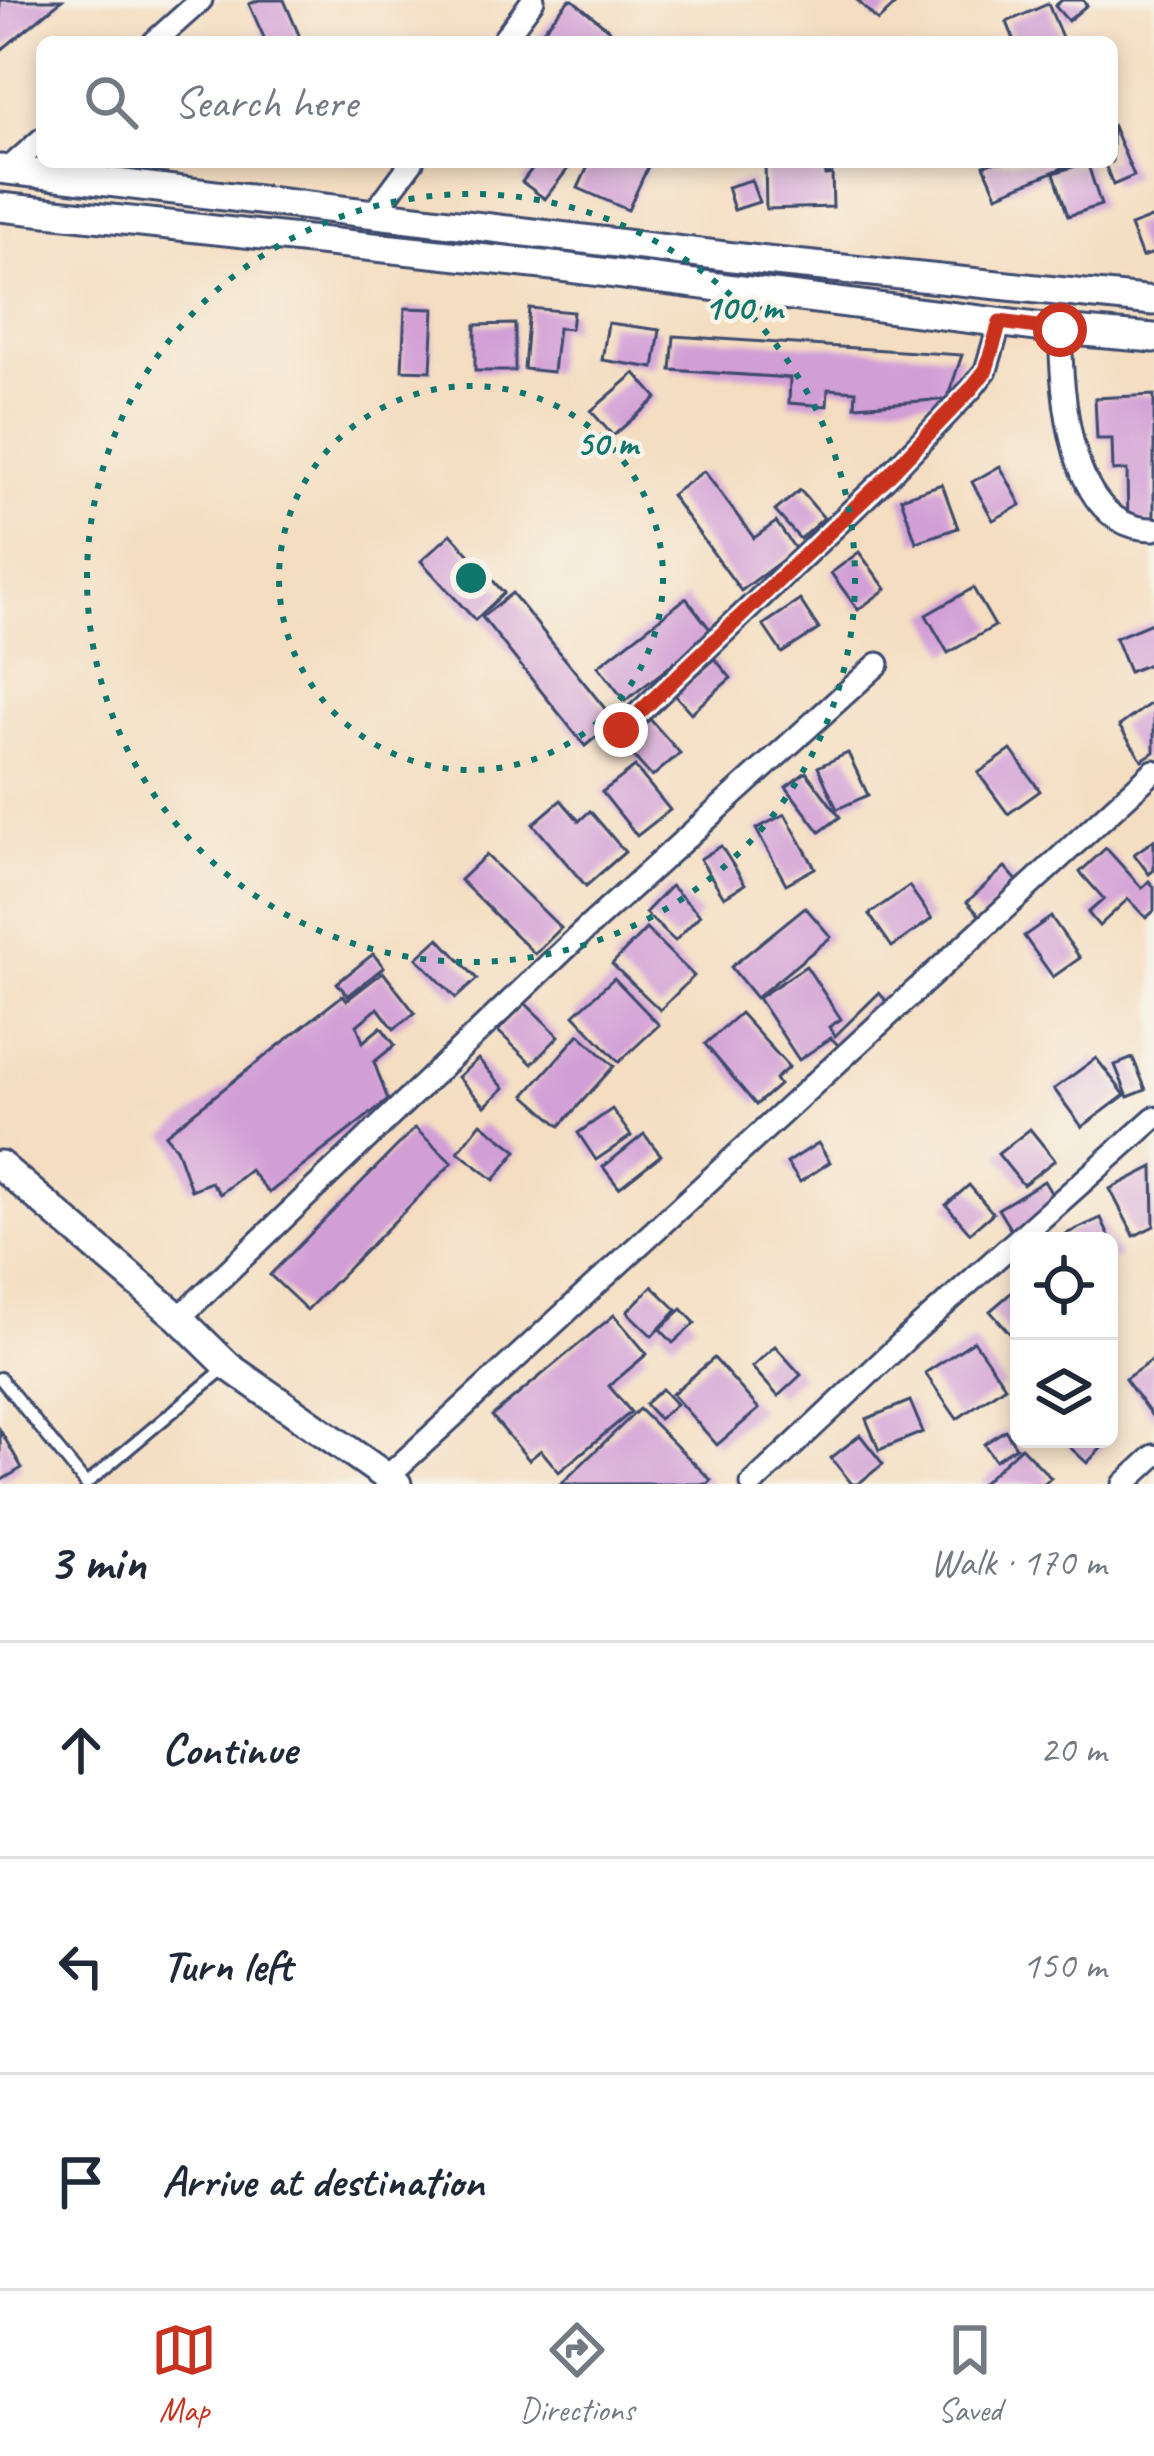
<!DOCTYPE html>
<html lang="en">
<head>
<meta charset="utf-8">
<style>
	:root { --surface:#fff; --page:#f2f2f3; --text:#1f2937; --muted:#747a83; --line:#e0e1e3; --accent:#c8321e }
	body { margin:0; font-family:Caveat,sans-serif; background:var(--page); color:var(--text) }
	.controls { position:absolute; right:36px; bottom:36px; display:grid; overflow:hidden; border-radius:18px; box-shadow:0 6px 18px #0003 }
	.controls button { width:108px; height:108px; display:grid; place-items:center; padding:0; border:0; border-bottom:3px solid var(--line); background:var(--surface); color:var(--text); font:60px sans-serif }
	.stop { position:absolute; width:36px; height:36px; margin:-27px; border:9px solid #c8321e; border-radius:50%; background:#fff }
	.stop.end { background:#c8321e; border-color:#fff; box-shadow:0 3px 12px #0008 }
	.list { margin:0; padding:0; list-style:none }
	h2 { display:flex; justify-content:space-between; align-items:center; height:156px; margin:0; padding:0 48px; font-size:51px }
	h2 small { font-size:39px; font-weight:400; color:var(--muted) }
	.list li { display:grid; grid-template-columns:78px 1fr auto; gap:36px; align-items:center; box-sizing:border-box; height:216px; padding:0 48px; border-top:3px solid var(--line) }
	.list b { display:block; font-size:45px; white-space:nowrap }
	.list em { font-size:39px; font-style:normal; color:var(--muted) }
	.icon { flex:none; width:66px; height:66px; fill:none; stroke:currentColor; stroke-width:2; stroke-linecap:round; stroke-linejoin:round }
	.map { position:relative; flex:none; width:1154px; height:1484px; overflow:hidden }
	.search { position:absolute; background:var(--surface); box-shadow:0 6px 18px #0003; left:36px; right:36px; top:36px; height:132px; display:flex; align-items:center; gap:30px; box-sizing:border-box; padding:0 42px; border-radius:18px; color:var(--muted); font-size:45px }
	.sheet { height:804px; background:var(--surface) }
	nav { display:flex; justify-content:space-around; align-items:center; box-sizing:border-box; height:168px; border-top:3px solid var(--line); background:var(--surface); font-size:33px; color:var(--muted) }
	nav a { display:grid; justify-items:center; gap:6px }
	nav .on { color:var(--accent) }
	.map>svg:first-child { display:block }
</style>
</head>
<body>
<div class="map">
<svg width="1154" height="1484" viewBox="0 0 1154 1484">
	<rect width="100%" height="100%" fill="#f7f3e8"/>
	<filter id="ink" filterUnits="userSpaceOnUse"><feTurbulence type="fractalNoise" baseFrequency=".00833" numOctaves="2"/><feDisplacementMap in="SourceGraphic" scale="24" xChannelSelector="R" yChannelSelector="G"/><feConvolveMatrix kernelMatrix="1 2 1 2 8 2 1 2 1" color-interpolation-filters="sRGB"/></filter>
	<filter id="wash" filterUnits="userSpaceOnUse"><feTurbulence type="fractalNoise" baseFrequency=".004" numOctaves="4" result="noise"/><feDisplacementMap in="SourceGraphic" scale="48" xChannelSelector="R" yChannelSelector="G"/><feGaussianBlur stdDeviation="2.7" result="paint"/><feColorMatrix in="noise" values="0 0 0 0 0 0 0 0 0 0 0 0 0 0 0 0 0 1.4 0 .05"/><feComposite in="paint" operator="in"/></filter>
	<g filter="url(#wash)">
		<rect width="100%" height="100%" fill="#f4ddc0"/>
		<g id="blocks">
			<g fill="#d29ed6">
				<polygon points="0,0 62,0 0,51"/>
				<polygon points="259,0 284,0 302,42 266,42 249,4"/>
				<polygon points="569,0 573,0 620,39 533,42"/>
				<polygon points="857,0 900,0 878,21"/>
				<polygon points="1062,0 1083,0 1087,5 1068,21 1055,6"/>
				<polygon points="1048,4 1064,42 1015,42 1007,22"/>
				<polygon points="1112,124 1134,176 1113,185 1104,162 1112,162"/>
				<polygon points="537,162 573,162 545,199 522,182"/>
				<polygon points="590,162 650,162 628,210 578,188"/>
				<polygon points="765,162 824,162 825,175 832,174 833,207 766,209"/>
				<polygon points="992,162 1077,162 997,195 984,165"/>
				<polygon points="1087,162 1101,205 1068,216 1054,173"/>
				<polygon points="751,180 759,202 734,210 727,187"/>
				<polygon points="1154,217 1154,253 1142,257 1130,226"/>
				<polygon points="405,308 434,309 431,371 402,370"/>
				<polygon points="529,308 573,312 571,329 558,328 553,372 524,369"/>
				<polygon points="608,323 660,330 654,368 602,360"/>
				<polygon points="515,324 515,371 475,371 475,325"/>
				<polygon points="674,336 962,355 947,399 855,406 856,391 828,389 827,406 789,403 790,378 671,370"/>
				<polygon points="635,373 657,398 613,436 591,411"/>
				<polygon points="1154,395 1154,523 1128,524 1127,470 1113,471 1112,439 1097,439 1095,398"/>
				<polygon points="1000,466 1021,505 993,520 972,482"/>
				<polygon points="704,471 754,538 776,522 796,550 741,591 671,495"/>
				<polygon points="942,484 958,528 916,542 901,498"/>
				<polygon points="800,490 824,518 800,539 775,511"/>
				<polygon points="451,534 504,593 475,620 421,561"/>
				<polygon points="859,552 886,589 858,610 831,573"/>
				<polygon points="973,588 995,626 948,653 926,615"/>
				<polygon points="512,593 615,721 585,746 482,617"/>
				<polygon points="686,598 713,633 625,701 598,666"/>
				<polygon points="800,600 819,629 782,653 763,625"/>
				<polygon points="1154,622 1154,662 1129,672 1115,638"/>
				<polygon points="715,659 731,678 691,713 674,694"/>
				<polygon points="1154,701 1154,752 1142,760 1119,726"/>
				<polygon points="648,717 680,753 652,777 620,741"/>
				<polygon points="1011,750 1040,791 1008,814 978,773"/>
				<polygon points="848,753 868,795 837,809 818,767"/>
				<polygon points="635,767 670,810 637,836 602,792"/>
				<polygon points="806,772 840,817 820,832 786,787"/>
				<polygon points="561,800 579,821 590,811 625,852 586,886 533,824"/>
				<polygon points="785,814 815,868 786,884 756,829"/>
				<polygon points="1154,840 1154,870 1149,874 1134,854"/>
				<polygon points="721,846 745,884 724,897 700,859"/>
				<polygon points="1106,848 1142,888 1149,881 1154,887 1154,911 1146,918 1128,899 1099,926 1088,913 1104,899 1080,872"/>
				<polygon points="486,855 561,928 535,954 460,880"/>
				<polygon points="1005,867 1019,883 982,918 967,902"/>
				<polygon points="671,886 700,915 675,941 645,913"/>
				<polygon points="909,886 932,919 892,947 869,914"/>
				<polygon points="805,907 831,937 756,998 731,967"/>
				<polygon points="1051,917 1080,958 1053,977 1024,936"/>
				<polygon points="646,929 694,976 660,1010 612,964"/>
				<polygon points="439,938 477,979 456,998 417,958"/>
				<polygon points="373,954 384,967 348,996 337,983"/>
				<polygon points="806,966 841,1019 829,1027 835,1036 879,993 893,1008 846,1053 831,1038 799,1060 758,998"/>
				<polygon points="383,972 415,1013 394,1029 378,1008 357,1025 363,1042 381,1027 395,1045 374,1062 388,1100 269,1193 250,1170 220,1194 211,1182 191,1190 176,1148 165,1135 343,995 347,1000"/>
				<polygon points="614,978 659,1025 619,1062 574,1015"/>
				<polygon points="525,1003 559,1036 532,1064 498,1031"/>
				<polygon points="740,1013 789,1067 775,1079 779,1085 756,1105 705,1044"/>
				<polygon points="579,1034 614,1066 560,1126 525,1095"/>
				<polygon points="1096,1058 1125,1095 1082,1127 1054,1089"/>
				<polygon points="1133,1058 1146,1090 1128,1097 1115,1065"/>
				<polygon points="478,1059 504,1088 485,1106 458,1077"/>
				<polygon points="612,1109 631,1136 596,1160 578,1133"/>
				<polygon points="481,1123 517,1151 494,1180 458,1152"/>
				<polygon points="415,1128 452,1163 307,1310 270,1275"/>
				<polygon points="1030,1129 1055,1160 1023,1185 998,1154"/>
				<polygon points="644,1134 661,1155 619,1188 603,1167"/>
				<polygon points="818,1143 830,1162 800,1182 787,1163"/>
				<polygon points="1153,1167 1154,1226 1134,1236 1110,1189"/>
				<polygon points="1044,1181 1063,1213 1017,1240 998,1209"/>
				<polygon points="969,1185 993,1213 970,1233 946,1205"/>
				<polygon points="1101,1218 1119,1257 1109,1262 1109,1241 1069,1241 1066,1234"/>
				<polygon points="652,1286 677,1310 652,1336 627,1312"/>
				<polygon points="1019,1286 1019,1344 990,1311"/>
				<polygon points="682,1309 695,1323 673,1343 660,1329"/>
				<polygon points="614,1315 647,1354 609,1386 631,1412 559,1472 541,1450 529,1460 492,1416"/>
				<polygon points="974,1341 1005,1386 957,1419 925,1373"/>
				<polygon points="775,1346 801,1375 778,1396 752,1367"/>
				<polygon points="714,1358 759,1409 717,1445 672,1394"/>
				<polygon points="1152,1360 1154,1363 1154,1419 1125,1379"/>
				<polygon points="662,1389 676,1404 659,1419 645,1404"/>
				<polygon points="910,1401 923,1432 879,1450 866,1419"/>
				<polygon points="639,1409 711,1480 707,1484 561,1484"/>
				<polygon points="0,1430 22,1468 0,1481"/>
				<polygon points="1005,1430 1016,1447 995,1460 984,1444"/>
				<polygon points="860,1435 883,1464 858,1484 852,1484 831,1458"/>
				<polygon points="1061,1439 1110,1439 1087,1463"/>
				<polygon points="1021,1447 1051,1478 1044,1484 981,1484"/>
			</g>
		</g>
	</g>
	<g filter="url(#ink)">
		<use href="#blocks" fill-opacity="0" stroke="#3c496d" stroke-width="3"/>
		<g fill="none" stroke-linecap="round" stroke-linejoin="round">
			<g stroke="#3c496d" stroke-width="16">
				<g id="lane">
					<polyline points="0,1378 86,1484"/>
					<polyline points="86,1484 226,1367"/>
				</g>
			</g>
			<g stroke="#3c496d" stroke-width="27">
				<g id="street">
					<polyline points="154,42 201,0"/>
					<polyline points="502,42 533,0"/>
					<polyline points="7,170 42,139"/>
					<polyline points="374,213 412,162"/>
					<path d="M1060,330C1062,393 1068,530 1154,529"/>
					<polyline points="621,730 886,478 971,389 986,370 1000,323"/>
					<polyline points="179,1318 587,928 878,664"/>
					<polyline points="388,1476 1154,771"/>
					<polyline points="752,1484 907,1338 1154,1118"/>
					<polyline points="1124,1484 1154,1456"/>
				</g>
			</g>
			<g stroke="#3c496d" stroke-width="33">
				<g id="secondary">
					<polyline points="0,169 775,262 1154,301"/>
					<polyline points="0,207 561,267 1060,330 1154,338"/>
					<polyline points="0,1165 179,1318 228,1366 397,1484"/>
				</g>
			</g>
			<use href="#lane" stroke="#fff" stroke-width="10"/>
			<use href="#street" stroke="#fff" stroke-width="21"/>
			<use href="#secondary" stroke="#fff" stroke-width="27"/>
		</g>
	</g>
	<g fill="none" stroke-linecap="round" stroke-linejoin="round" filter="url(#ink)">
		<polyline stroke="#c8321e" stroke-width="15" points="621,730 886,478 971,389 986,370 1000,322 1060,330"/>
	</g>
	<g fill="none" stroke="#0f766e" stroke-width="6" stroke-dasharray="6 12">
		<circle cx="471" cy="578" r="192"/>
		<circle cx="471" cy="578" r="384"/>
	</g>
	<circle cx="471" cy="578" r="18" fill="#0f766e" stroke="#f7f3e8" stroke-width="6"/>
	<g font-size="36" text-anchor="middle" font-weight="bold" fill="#0f766e" stroke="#f7f3e8" stroke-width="9" stroke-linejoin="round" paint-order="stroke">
		<text x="743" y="319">100 m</text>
		<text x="607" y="455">50 m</text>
	</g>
</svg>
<div class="controls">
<button><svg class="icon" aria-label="locate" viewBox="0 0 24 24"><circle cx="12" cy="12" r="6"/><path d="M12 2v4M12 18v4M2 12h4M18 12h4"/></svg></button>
<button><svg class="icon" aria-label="layers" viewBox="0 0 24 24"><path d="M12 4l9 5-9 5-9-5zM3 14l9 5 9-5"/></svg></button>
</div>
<div class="stop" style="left:1060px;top:330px"></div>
<div class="stop end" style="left:621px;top:730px"></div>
<div class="search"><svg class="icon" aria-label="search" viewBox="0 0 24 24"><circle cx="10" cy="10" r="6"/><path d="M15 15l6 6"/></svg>Search here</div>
</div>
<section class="sheet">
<h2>3 min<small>Walk · 170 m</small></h2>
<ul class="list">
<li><svg class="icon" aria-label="ahead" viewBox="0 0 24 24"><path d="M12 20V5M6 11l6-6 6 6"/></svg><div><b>Continue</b></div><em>20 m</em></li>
<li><svg class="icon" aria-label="left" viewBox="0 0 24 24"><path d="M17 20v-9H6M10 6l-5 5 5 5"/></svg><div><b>Turn left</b></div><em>150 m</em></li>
<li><svg class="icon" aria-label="arrive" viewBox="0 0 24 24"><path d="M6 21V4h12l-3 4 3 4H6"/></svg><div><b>Arrive at destination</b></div></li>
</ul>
</section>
<nav>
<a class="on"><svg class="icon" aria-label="map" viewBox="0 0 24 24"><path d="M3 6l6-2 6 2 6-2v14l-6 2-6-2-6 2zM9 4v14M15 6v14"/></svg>Map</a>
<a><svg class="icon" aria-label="directions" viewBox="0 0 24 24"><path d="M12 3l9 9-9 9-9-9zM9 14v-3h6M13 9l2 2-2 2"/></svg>Directions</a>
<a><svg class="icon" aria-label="saved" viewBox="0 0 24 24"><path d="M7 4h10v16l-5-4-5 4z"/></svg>Saved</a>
</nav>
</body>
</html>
